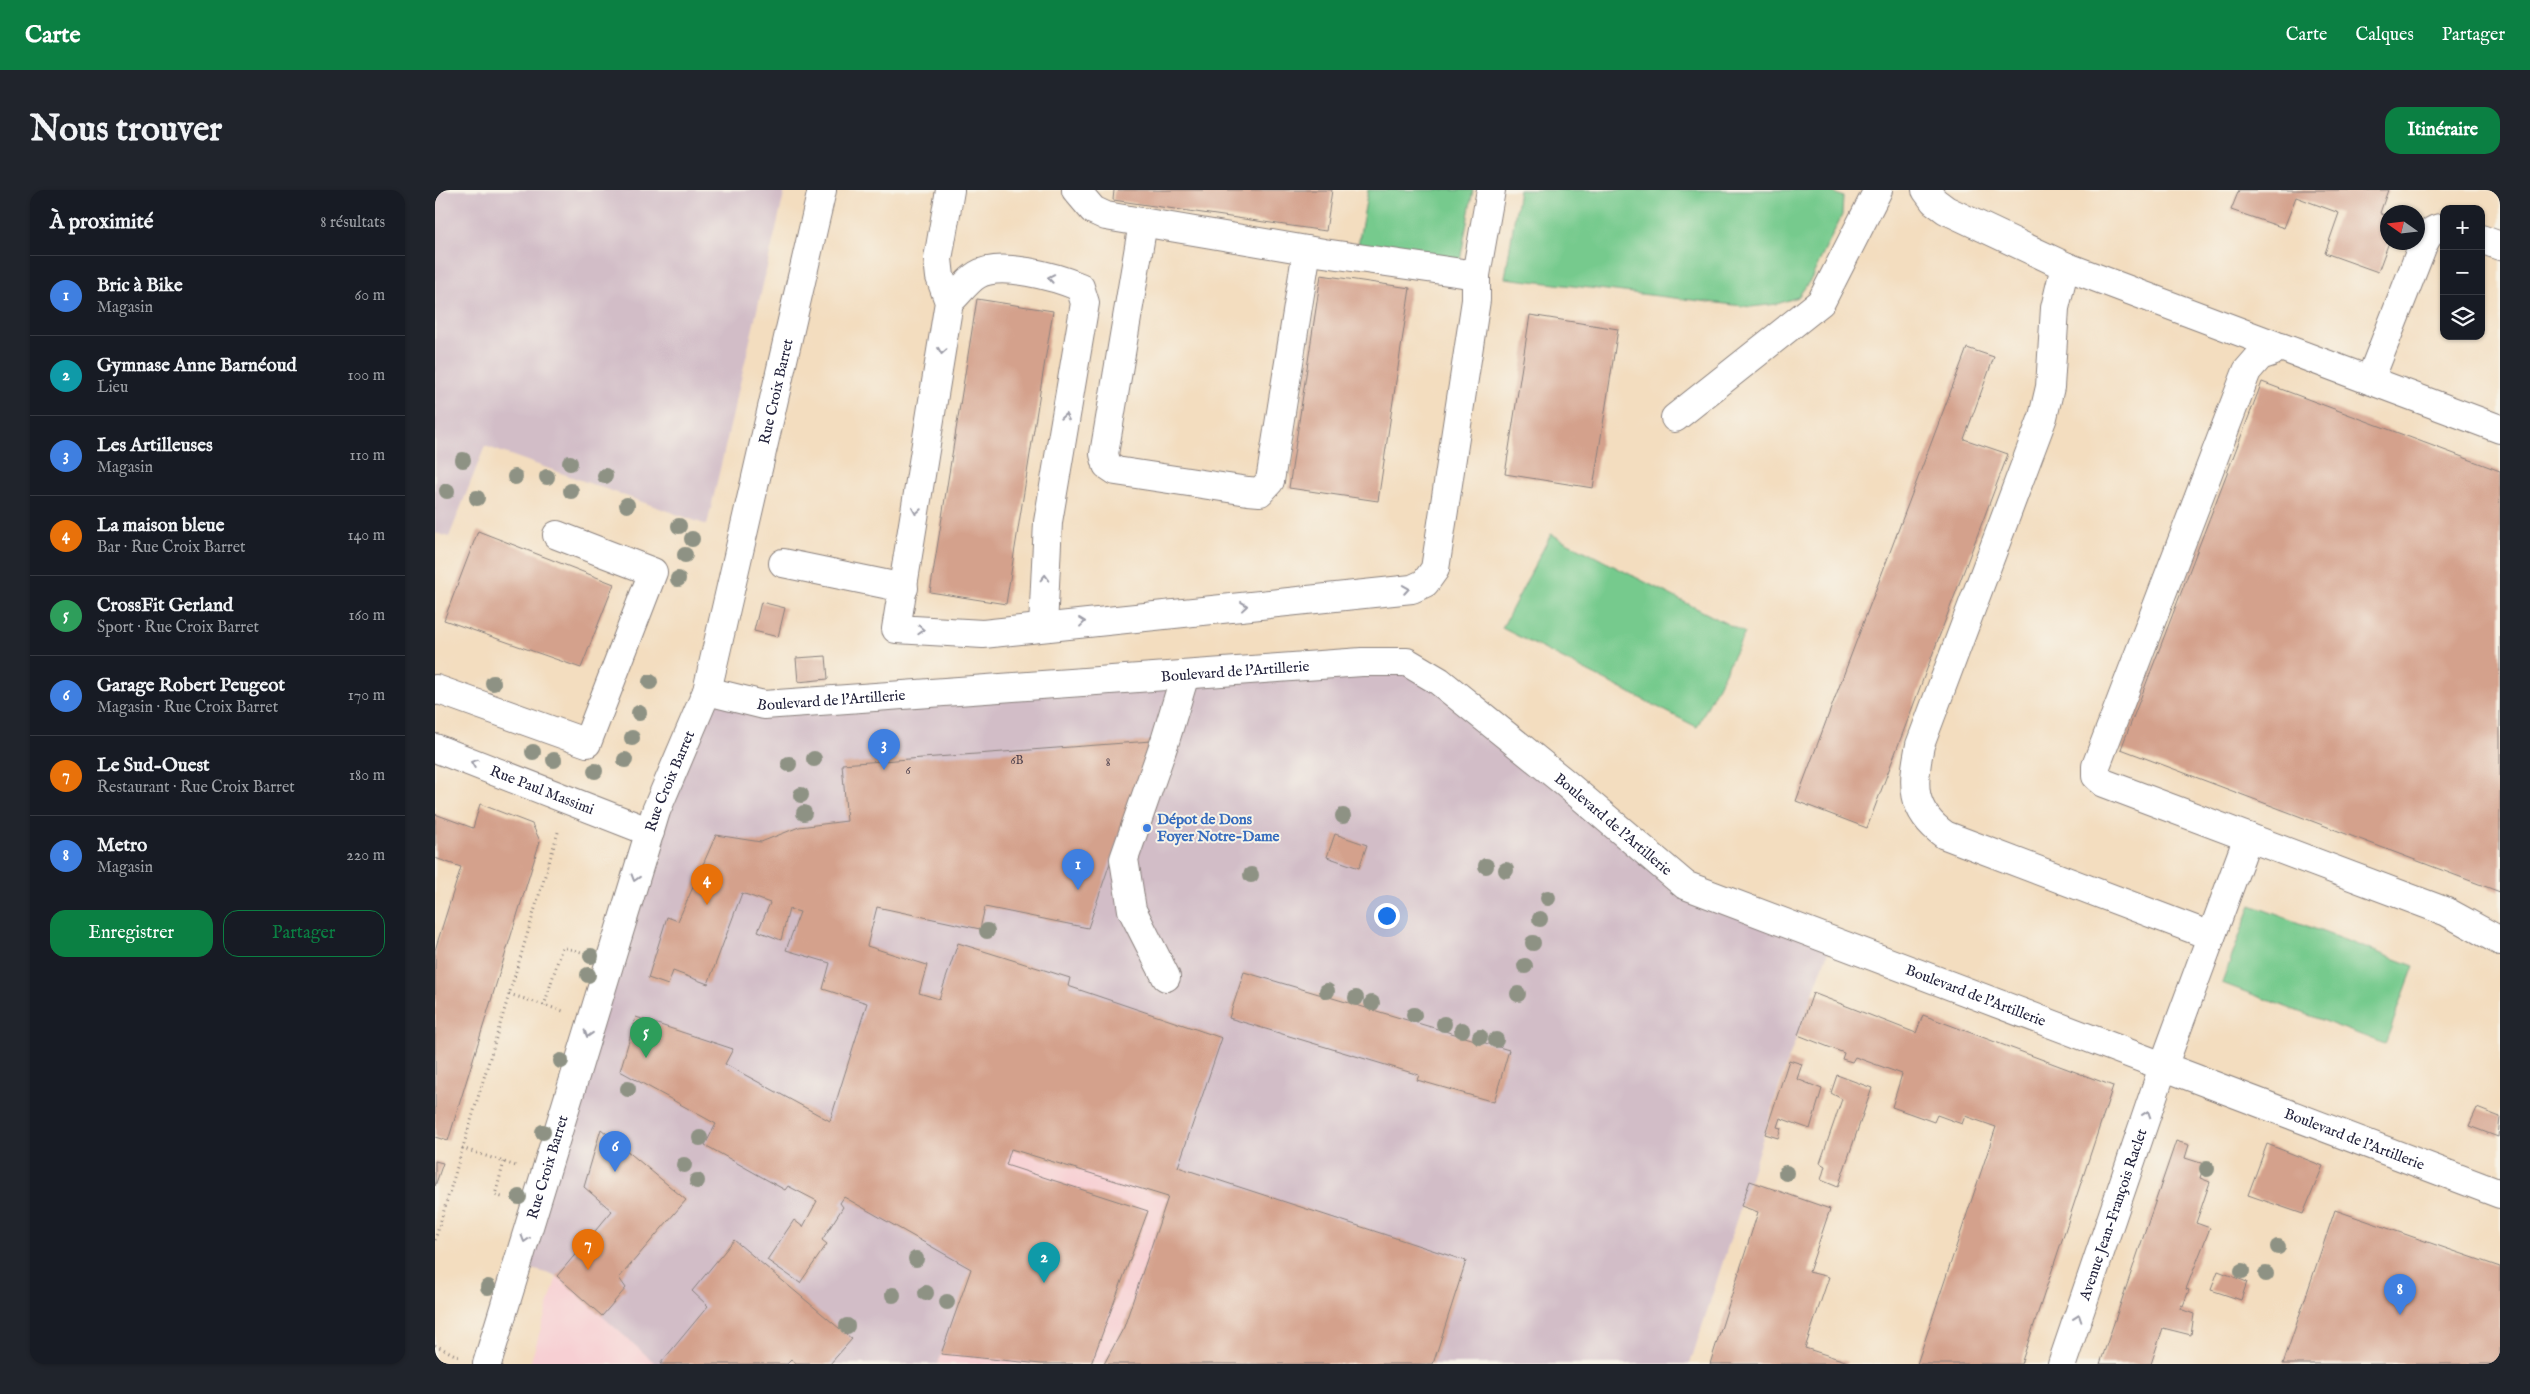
<!DOCTYPE html>
<html lang="fr">
<head>
<meta charset="utf-8">
<style>
	:root { --surface:#171b24; --page:#20242c; --text:#f1f3f6; --muted:#9ea1a6; --line:#363941; --accent:#0b8043 }
	body { margin:0; font-family:"IM FELL English",serif; background:var(--page); color:var(--text) }
	.controls { position:absolute; right:15px; top:15px; display:grid; overflow:hidden; border-radius:10px; box-shadow:0 1px 4px #0004 }
	.controls button { width:45px; height:45px; display:grid; place-items:center; padding:0; border:0; border-bottom:1px solid var(--line); background:var(--surface); color:var(--text); font:25px sans-serif }
	.compass { position:absolute; left:1945px; top:15px; width:45px; height:45px; border-radius:50%; background:var(--surface); box-shadow:0 1px 4px #0004; rotate:284deg }
	.you { position:absolute; left:951px; top:725px; width:18px; height:18px; margin:-12px; border:4px solid #fff; border-radius:50%; background:#1a73e8; box-shadow:0 0 0 8px #1a73e833 }
	.badge { display:grid; place-items:center; width:32px; height:32px; border-radius:50%; background:var(--accent); color:#fff; font-size:16px; font-weight:700 }
	.pin { position:absolute; translate:-50% -41px; filter:drop-shadow(0 1px 2px #0008) }
	.pin::after { content:''; position:absolute; top:26px; width:18px; height:15px; background:inherit; clip-path:polygon(0 0,100% 0,50% 100%) }
	.list { margin:0; padding:0; list-style:none }
	h2 { display:flex; justify-content:space-between; align-items:center; height:65px; margin:0; padding:0 20px; font-size:21px }
	h2 small { font-size:16px; font-weight:400; color:var(--muted) }
	.list li { display:grid; grid-template-columns:32px 1fr auto; gap:15px; align-items:center; box-sizing:border-box; height:80px; padding:0 20px; border-top:1px solid var(--line) }
	.list b { display:block; font-size:19px; white-space:nowrap }
	.list p { margin:0; font-size:16px; white-space:nowrap; color:var(--muted) }
	.list em { font-size:16px; font-style:normal; color:var(--muted) }
	.actions { display:flex; gap:10px; padding:15px 20px }
	.actions a { flex:1; padding:11px 0; border:1px solid var(--accent); border-radius:15px; text-align:center; font-size:18px; color:var(--accent) }
	.actions .main { background:var(--accent); color:#fff }
	.icon { flex:none; width:28px; height:28px; fill:none; stroke:currentColor; stroke-width:2; stroke-linecap:round; stroke-linejoin:round }
	.map { position:relative; flex:none; width:2065px; height:1174px; overflow:hidden; border-radius:15px }
	header { display:flex; align-items:center; gap:30px; box-sizing:border-box; height:70px; padding:0 25px; background:var(--accent); color:#fff }
	header strong { font-size:24px }
	nav { display:flex; gap:28px; margin-inline-start:auto; font-size:18px }
	.intro { display:flex; align-items:center; justify-content:space-between; box-sizing:border-box; height:120px; padding:0 30px }
	h1 { margin:0; font-size:35px }
	.button { padding:12px 22px; border-radius:15px; background:var(--accent); color:#fff; font-size:18px; font-weight:700 }
	main { display:flex; gap:30px; padding:0 30px }
	aside { flex:1; background:var(--surface); border-radius:15px; box-shadow:0 1px 4px #0004 }
	.map>svg:first-child { display:block }
</style>
</head>
<body>
<header>
<strong>Carte</strong>
<nav><a>Carte</a><a>Calques</a><a>Partager</a></nav>
</header>
<div class="intro"><h1>Nous trouver</h1><a class="button">Itinéraire</a></div>
<main>
<aside>
<h2>À proximité<small>8 résultats</small></h2>
<ul class="list">
<li><span class="badge" style="background:#3f7fe0">1</span><div><b>Bric à Bike</b><p>Magasin</p></div><em>60 m</em></li>
<li><span class="badge" style="background:#0f9aa8">2</span><div><b>Gymnase Anne Barnéoud</b><p>Lieu</p></div><em>100 m</em></li>
<li><span class="badge" style="background:#3f7fe0">3</span><div><b>Les Artilleuses</b><p>Magasin</p></div><em>110 m</em></li>
<li><span class="badge" style="background:#e8710a">4</span><div><b>La maison bleue</b><p>Bar · Rue Croix Barret</p></div><em>140 m</em></li>
<li><span class="badge" style="background:#2e9e5b">5</span><div><b>CrossFit Gerland</b><p>Sport · Rue Croix Barret</p></div><em>160 m</em></li>
<li><span class="badge" style="background:#3f7fe0">6</span><div><b>Garage Robert Peugeot</b><p>Magasin · Rue Croix Barret</p></div><em>170 m</em></li>
<li><span class="badge" style="background:#e8710a">7</span><div><b>Le Sud-Ouest</b><p>Restaurant · Rue Croix Barret</p></div><em>180 m</em></li>
<li><span class="badge" style="background:#3f7fe0">8</span><div><b>Metro</b><p>Magasin</p></div><em>220 m</em></li>
</ul>
<div class="actions"><a class="main">Enregistrer</a><a>Partager</a></div>
</aside>
<div class="map">
<svg width="2065" height="1174" viewBox="0 0 2065 1174">
	<rect width="100%" height="100%" fill="#f7f3e8"/>
	<filter id="ink" filterUnits="userSpaceOnUse"><feTurbulence type="fractalNoise" baseFrequency=".02" numOctaves="2"/><feDisplacementMap in="SourceGraphic" scale="10" xChannelSelector="R" yChannelSelector="G"/><feConvolveMatrix kernelMatrix="1 2 1 2 8 2 1 2 1" color-interpolation-filters="sRGB"/></filter>
	<filter id="wash" filterUnits="userSpaceOnUse"><feTurbulence type="fractalNoise" baseFrequency=".0096" numOctaves="4" result="noise"/><feDisplacementMap in="SourceGraphic" scale="20" xChannelSelector="R" yChannelSelector="G"/><feGaussianBlur stdDeviation="1.12" result="paint"/><feColorMatrix in="noise" values="0 0 0 0 0 0 0 0 0 0 0 0 0 0 0 0 0 1.4 0 .05"/><feComposite in="paint" operator="in"/></filter>
	<g filter="url(#wash)">
		<rect width="100%" height="100%" fill="#f3ddbf"/>
		<g fill="#f7cfd3">
			<polygon points="576,959 733,1007 689,1137 669,1174 503,1174"/>
			<polygon points="122,1086 159,1118 221,1174 95,1174"/>
		</g>
		<g fill="#d2bdc7">
			<polygon points="0,0 350,0 272,335 50,256 14,347 0,343"/>
			<polygon points="972,472 1250,695 1397,751 1350,879 1255,1174 669,1174 689,1137 733,1007 577,959 503,1174 221,1174 122,1086 82,1075 272,501 329,515"/>
		</g>
		<g fill="#76ca8d" stroke="#4c7664">
			<polygon points="933,0 1038,0 1025,71 923,55"/>
			<polygon points="1084,0 1394,0 1408,7 1407,25 1376,89 1363,107 1342,114 1316,117 1070,88"/>
			<polygon points="1116,344 1310,443 1262,537 1067,438"/>
			<polygon points="1816,715 1979,776 1950,854 1787,793"/>
		</g>
		<g id="blocks">
			<g fill="#d4a18c">
				<polygon points="679,0 897,0 891,41 678,10"/>
				<polygon points="1804,0 1953,0 1945,23 1952,27 1952,52 1954,52 1943,82 1890,63 1904,23 1861,7 1849,38 1796,20"/>
				<polygon points="886,85 975,98 943,311 854,298"/>
				<polygon points="542,109 618,121 571,414 495,402"/>
				<polygon points="1095,125 1183,139 1158,298 1070,284"/>
				<polygon points="1532,158 1559,167 1529,249 1573,264 1432,638 1361,611"/>
				<polygon points="1827,192 2065,281 2065,702 1686,559"/>
				<polygon points="43,341 179,394 146,478 9,430"/>
				<polygon points="326,412 350,418 343,447 319,441"/>
				<polygon points="391,466 393,489 363,492 361,468"/>
				<polygon points="716,551 653,738 550,717 545,739 442,717 432,756 492,775 484,803 504,809 523,753 635,788 633,796 787,848 743,977 1031,1071 998,1174 669,1174 689,1137 733,1007 576,959 571,975 713,1021 656,1174 606,1174 506,1164 536,1079 409,1007 405,1013 408,1017 387,1050 392,1054 365,1093 332,1070 359,1030 368,1037 382,1011 353,996 350,1000 270,955 281,934 185,881 201,827 298,859 290,874 395,931 432,813 388,799 395,773 351,760 365,722 354,719 346,750 323,741 335,713 307,703 273,794 238,781 233,795 213,788 232,727 243,731 281,645 326,652 364,637 412,631 407,574"/>
				<polygon points="45,614 97,634 105,651 13,951 0,947 0,760 26,677 0,668 0,624 38,638"/>
				<polygon points="900,644 932,655 924,678 892,667"/>
				<polygon points="809,782 1074,860 1059,912 982,890 984,885 794,828"/>
				<polygon points="1378,803 1481,843 1488,825 1678,896 1586,1174 1482,1174 1561,937 1530,926 1527,934 1502,925 1499,932 1457,917 1467,884 1420,867 1417,872 1407,869 1409,863 1363,845"/>
				<polygon points="1354,870 1367,874 1362,889 1387,899 1375,939 1345,928 1342,937 1346,938 1343,948 1330,944"/>
				<polygon points="1402,885 1437,898 1403,997 1386,990 1390,976 1385,973 1407,909 1396,903"/>
				<polygon points="2042,918 2065,927 2063,947 2034,936"/>
				<polygon points="166,939 251,1010 184,1088 191,1098 167,1126 122,1086 177,1021 149,997"/>
				<polygon points="1741,951 1754,955 1750,968 1769,974 1765,988 1775,992 1761,1033 1775,1038 1751,1099 1754,1100 1748,1116 1746,1115 1745,1119 1759,1124 1756,1145 1728,1138 1716,1174 1665,1174"/>
				<polygon points="1832,954 1888,976 1868,1024 1813,1005"/>
				<polygon points="0,971 8,973 0,996"/>
				<polygon points="1315,991 1395,1019 1374,1082 1394,1087 1370,1158 1413,1172 1412,1174 1275,1174 1323,1022 1306,1016"/>
				<polygon points="1900,1020 2065,1077 2065,1174 1848,1174"/>
				<polygon points="299,1050 417,1149 395,1174 361,1174 356,1170 352,1174 225,1174 273,1116 257,1101"/>
				<polygon points="1783,1081 1812,1092 1806,1110 1776,1100"/>
			</g>
		</g>
	</g>
	<g filter="url(#ink)">
		<use href="#blocks" fill-opacity="0" stroke="#8a807d" stroke-width="1"/>
		<g fill="none" stroke-linecap="round" stroke-linejoin="round">
			<g stroke="#8a807d" stroke-width="30">
				<g id="minor">
					<polyline points="515,0 503,69 505,87 514,112 461,439 548,444 977,399 990,393 1000,379 1041,110 1041,85"/>
					<polyline points="641,0 658,20 671,26 889,63 1041,85 1056,0"/>
					<polyline points="1491,0 1499,11 1511,20 1630,76"/>
					<polyline points="708,33 669,264 672,275 681,281 813,301 825,302 835,291 872,60"/>
					<polyline points="2046,49 2065,56"/>
					<path d="M514,112C523,104 532,91 542,85C565,71 621,87 645,97L650,113L613,332L608,437"/>
					<polyline points="1846,157 2065,239"/>
					<polyline points="1837,162 1825,166 1812,181 1661,576 1661,586 1669,593 2012,722 2065,751"/>
					<path d="M1935,190L1988,55C1993,45 1997,37 2009,38"/>
					<polyline points="1240,228 1386,112 1443,0"/>
					<polyline points="348,373 469,398"/>
					<polyline points="0,501 1,499 152,553 218,382 122,345"/>
					<path id="s1" d="M272,501L329,515L927,472H972L1004,491L1129,592L1250,695L2065,1004"/>
					<path id="s2" d="M0,558L215,642"/>
					<path d="M1776,746L1510,645C1475,620 1477,594 1485,555L1608,227L1615,197L1620,118L1630,76L1840,155"/>
					<polyline points="731,787 697,720 689,669 730,551 750,485"/>
					<path id="s3" d="M52,1174L221,621L272,501L387,0"/>
					<path id="s4" d="M1627,1174L1728,877L1813,647"/>
				</g>
			</g>
			<g stroke="#8a807d" stroke-width="3" stroke-dasharray="1 4" stroke-linecap="butt">
				<polyline points="74,804 128,821"/>
				<polyline points="109,816 127,757 146,762"/>
				<polyline points="27,958 81,976"/>
				<polyline points="69,972 60,1005 70,1008"/>
				<polyline points="0,1050 124,639"/>
				<polyline points="0,1155 24,1167"/>
			</g>
			<use href="#minor" stroke="#fff" stroke-width="28"/>
		</g>
		<g fill="#8e9284">
			<circle cx="28" cy="270" r="8"/>
			<circle cx="135" cy="273" r="8"/>
			<circle cx="170" cy="286" r="8"/>
			<circle cx="80" cy="287" r="8"/>
			<circle cx="112" cy="287" r="8"/>
			<circle cx="12" cy="301" r="8"/>
			<circle cx="136" cy="301" r="8"/>
			<circle cx="42" cy="308" r="8"/>
			<circle cx="192" cy="315" r="8"/>
			<circle cx="244" cy="336" r="8"/>
			<circle cx="257" cy="349" r="8"/>
			<circle cx="250" cy="365" r="8"/>
			<circle cx="243" cy="389" r="8"/>
			<circle cx="215" cy="492" r="8"/>
			<circle cx="58" cy="493" r="8"/>
			<circle cx="204" cy="523" r="8"/>
			<circle cx="197" cy="548" r="8"/>
			<circle cx="98" cy="562" r="8"/>
			<circle cx="379" cy="569" r="8"/>
			<circle cx="119" cy="570" r="8"/>
			<circle cx="190" cy="570" r="8"/>
			<circle cx="354" cy="574" r="8"/>
			<circle cx="160" cy="581" r="8"/>
			<circle cx="366" cy="605" r="8"/>
			<circle cx="369" cy="623" r="8"/>
			<circle cx="908" cy="626" r="8"/>
			<circle cx="1051" cy="676" r="8"/>
			<circle cx="1071" cy="680" r="8"/>
			<circle cx="816" cy="685" r="8"/>
			<circle cx="1113" cy="708" r="8"/>
			<circle cx="1105" cy="729" r="8"/>
			<circle cx="552" cy="741" r="8"/>
			<circle cx="1098" cy="753" r="8"/>
			<circle cx="156" cy="766" r="8"/>
			<circle cx="1090" cy="776" r="8"/>
			<circle cx="153" cy="785" r="8"/>
			<circle cx="892" cy="801" r="8"/>
			<circle cx="1083" cy="804" r="8"/>
			<circle cx="921" cy="808" r="8"/>
			<circle cx="937" cy="813" r="8"/>
			<circle cx="979" cy="825" r="8"/>
			<circle cx="1009" cy="834" r="8"/>
			<circle cx="1027" cy="840" r="8"/>
			<circle cx="1045" cy="847" r="8"/>
			<circle cx="1061" cy="850" r="8"/>
			<circle cx="126" cy="871" r="8"/>
			<circle cx="193" cy="899" r="8"/>
			<circle cx="108" cy="942" r="8"/>
			<circle cx="265" cy="948" r="8"/>
			<circle cx="249" cy="975" r="8"/>
			<circle cx="1772" cy="979" r="8"/>
			<circle cx="1351" cy="983" r="8"/>
			<circle cx="262" cy="991" r="8"/>
			<circle cx="84" cy="1007" r="8"/>
			<circle cx="1843" cy="1057" r="8"/>
			<circle cx="481" cy="1069" r="8"/>
			<circle cx="1807" cy="1081" r="8"/>
			<circle cx="1831" cy="1084" r="8"/>
			<circle cx="53" cy="1097" r="8"/>
			<circle cx="491" cy="1103" r="8"/>
			<circle cx="458" cy="1105" r="8"/>
			<circle cx="512" cy="1112" r="8"/>
			<circle cx="412" cy="1136" r="8"/>
		</g>
		<defs><path id="oneway-chevron" d="M-2-3.5L2.5 0L-2 3.5" fill="none" stroke-width="1.6" stroke-linecap="round" stroke-linejoin="round" transform="scale(1.25)"/></defs>
		<g stroke="#9c9ca7">
			<use href="#oneway-chevron" transform="translate(616 88) rotate(-169)"/>
			<use href="#oneway-chevron" transform="translate(507 161) rotate(99)"/>
			<use href="#oneway-chevron" transform="translate(630 227) rotate(-80)"/>
			<use href="#oneway-chevron" transform="translate(481 321) rotate(99)"/>
			<use href="#oneway-chevron" transform="translate(610 388) rotate(-88)"/>
			<use href="#oneway-chevron" transform="translate(971 399) rotate(-9)"/>
			<use href="#oneway-chevron" transform="translate(809 416) rotate(-6)"/>
			<use href="#oneway-chevron" transform="translate(647 432) rotate(-7)"/>
			<use href="#oneway-chevron" transform="translate(486 440) rotate(3)"/>
			<use href="#oneway-chevron" transform="translate(39 573) rotate(-159)"/>
			<use href="#oneway-chevron" transform="translate(200 688) rotate(107)"/>
			<use href="#oneway-chevron" transform="translate(153 844) rotate(107)"/>
			<use href="#oneway-chevron" transform="translate(1712 924) rotate(-71)"/>
			<use href="#oneway-chevron" transform="translate(90 1049) rotate(107)"/>
			<use href="#oneway-chevron" transform="translate(1643 1128) rotate(-71)"/>
		</g>
	</g>
	<circle fill="#3f7fe0" stroke="#f7f3e8" stroke-width="2" cx="712" cy="638" r="5"/>
	<g text-anchor="middle" stroke-width="4" stroke-linejoin="round" paint-order="stroke">
		<g font-size="12" fill="#4e424f">
			<text x="582" y="574">6B</text>
			<text x="673" y="576">8</text>
			<text x="473" y="584">6</text>
		</g>
		<g font-size="15" fill="#22223b" stroke="#f7f3e8">
			<text dy="5" stroke="none"><textPath href="#s3" startOffset="1016">Rue Croix Barret</textPath></text>
			<text dy="5" stroke="none"><textPath href="#s1" startOffset="531">Boulevard de l'Artillerie</textPath></text>
			<text dy="5" stroke="none"><textPath href="#s1" startOffset="126">Boulevard de l'Artillerie</textPath></text>
			<text dy="5" stroke="none"><textPath href="#s3" startOffset="611">Rue Croix Barret</textPath></text>
			<text dy="5" stroke="none"><textPath href="#s2" startOffset="115">Rue Paul Massimi</textPath></text>
			<text dy="5" stroke="none"><textPath href="#s1" startOffset="966">Boulevard de l'Artillerie</textPath></text>
			<text dy="5" stroke="none"><textPath href="#s1" startOffset="1371">Boulevard de l'Artillerie</textPath></text>
			<text dy="5" stroke="none"><textPath href="#s1" startOffset="1776">Boulevard de l'Artillerie</textPath></text>
			<text dy="5" stroke="none"><textPath href="#s3" startOffset="206">Rue Croix Barret</textPath></text>
			<text dy="5" stroke="none"><textPath href="#s4" startOffset="158">Avenue Jean-François Raclet</textPath></text>
		</g>
		<g font-size="15" font-weight="bold" fill="#366cbe" stroke="#f7f3e8" text-anchor="start">
			<text x="722" y="634">Dépot de Dons<tspan x="722" dy="17">Foyer Notre-Dame</tspan></text>
		</g>
	</g>
</svg>
<div class="controls">
<button>+</button>
<button>−</button>
<button><svg class="icon" aria-label="layers" viewBox="0 0 24 24"><path d="M12 4l9 5-9 5-9-5zM3 14l9 5 9-5"/></svg></button>
</div>
<svg class="compass" viewBox="-18 -18 36 36"><path d="M0-13l5 13h-10z" fill="#e53935"/><path d="M0 13l5-13h-10z" fill="#9ea1a6"/></svg>
<div class="you"></div>
<div class="pin badge" style="left:643px;top:700px;background:#3f7fe0">1</div>
<div class="pin badge" style="left:609px;top:1093px;background:#0f9aa8">2</div>
<div class="pin badge" style="left:449px;top:580px;background:#3f7fe0">3</div>
<div class="pin badge" style="left:272px;top:715px;background:#e8710a">4</div>
<div class="pin badge" style="left:211px;top:868px;background:#2e9e5b">5</div>
<div class="pin badge" style="left:180px;top:982px;background:#3f7fe0">6</div>
<div class="pin badge" style="left:153px;top:1080px;background:#e8710a">7</div>
<div class="pin badge" style="left:1965px;top:1125px;background:#3f7fe0">8</div>
</div>
</main>
</body>
</html>
